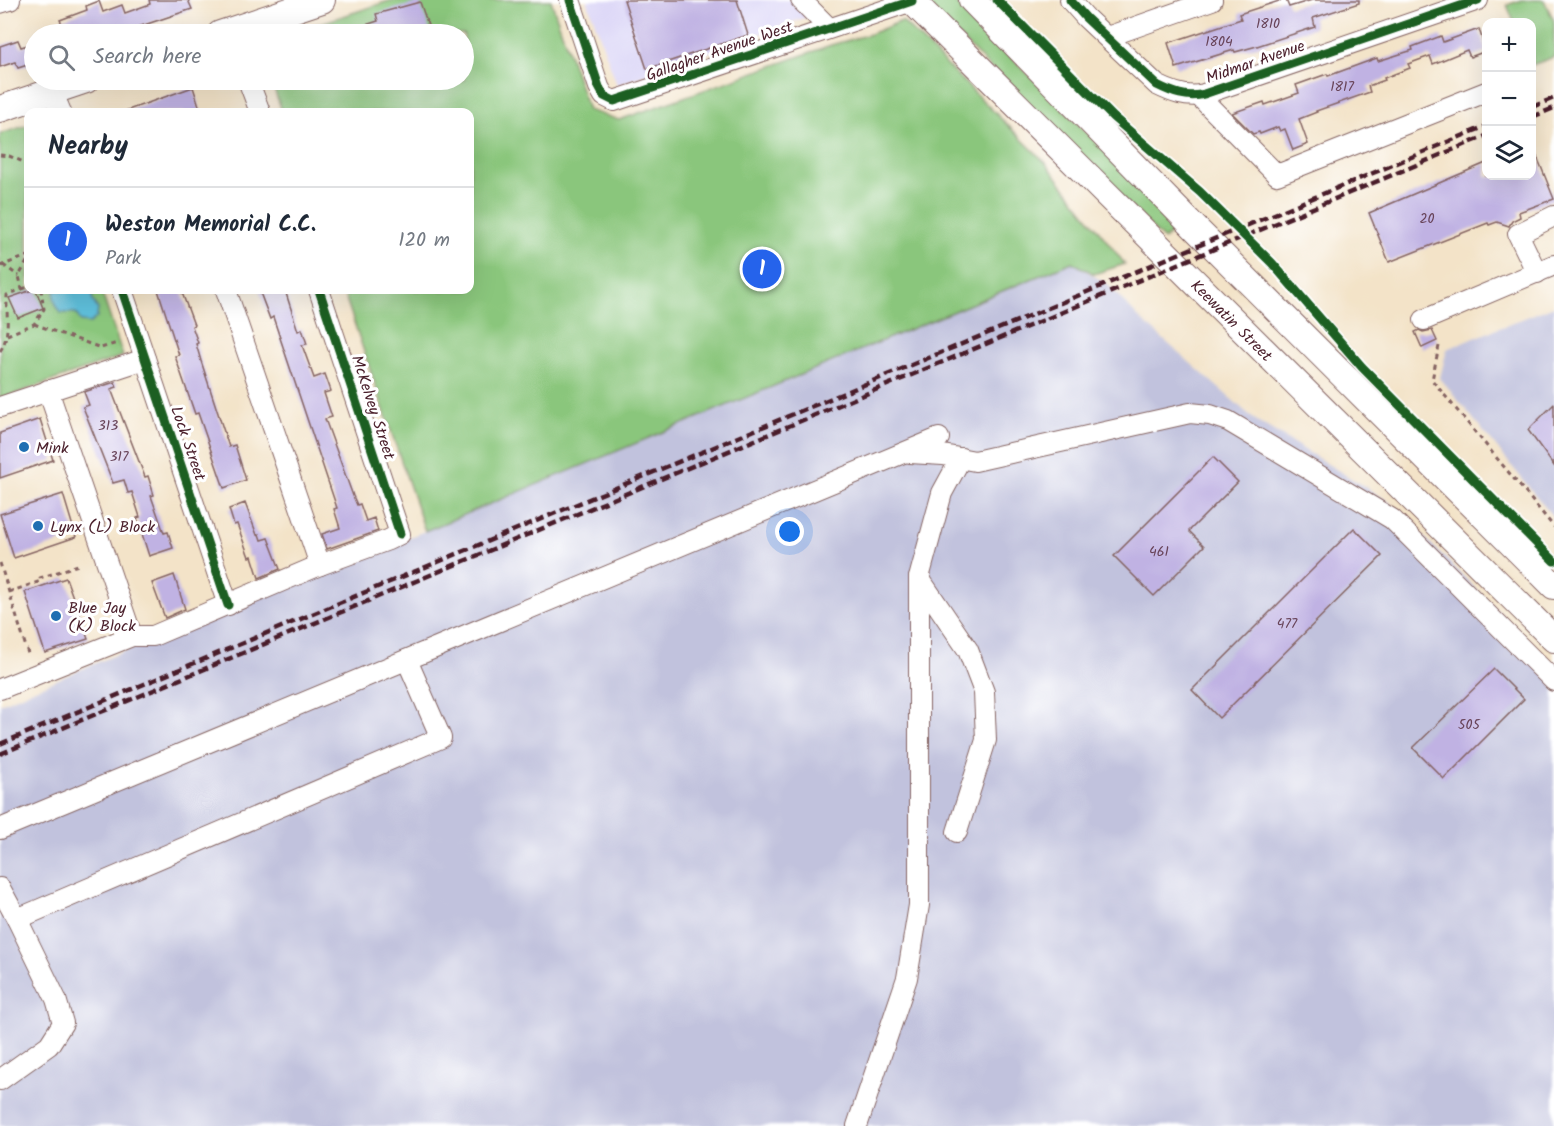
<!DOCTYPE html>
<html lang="en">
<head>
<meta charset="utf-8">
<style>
	:root { --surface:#fff; --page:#f2f2f3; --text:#1f2937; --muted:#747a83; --line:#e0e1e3; --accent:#2563eb }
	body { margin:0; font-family:Kalam,sans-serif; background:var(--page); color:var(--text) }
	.controls { position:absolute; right:18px; top:18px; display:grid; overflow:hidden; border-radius:12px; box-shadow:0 6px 24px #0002 }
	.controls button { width:54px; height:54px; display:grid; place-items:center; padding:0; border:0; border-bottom:2px solid var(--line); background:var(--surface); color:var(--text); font:30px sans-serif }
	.you { position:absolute; left:790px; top:532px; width:21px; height:21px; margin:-15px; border:4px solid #fff; border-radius:50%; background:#1a73e8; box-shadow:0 0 0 9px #1a73e833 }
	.badge { display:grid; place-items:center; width:39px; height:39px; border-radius:50%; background:var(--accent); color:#fff; font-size:20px; font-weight:700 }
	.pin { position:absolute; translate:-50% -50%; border:3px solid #fff; box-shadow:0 2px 6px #0006 }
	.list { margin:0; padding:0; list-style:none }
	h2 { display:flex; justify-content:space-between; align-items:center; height:78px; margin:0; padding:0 24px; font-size:26px }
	h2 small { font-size:20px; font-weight:400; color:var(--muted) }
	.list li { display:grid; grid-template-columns:39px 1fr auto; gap:18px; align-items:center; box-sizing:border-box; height:108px; padding:0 24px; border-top:2px solid var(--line) }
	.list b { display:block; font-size:22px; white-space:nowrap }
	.list p { margin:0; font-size:20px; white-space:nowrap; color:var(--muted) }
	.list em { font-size:20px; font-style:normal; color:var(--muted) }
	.icon { flex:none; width:33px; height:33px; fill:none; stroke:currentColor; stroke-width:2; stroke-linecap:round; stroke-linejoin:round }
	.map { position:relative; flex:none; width:1554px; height:1126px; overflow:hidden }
	.search { position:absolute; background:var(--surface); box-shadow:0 6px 24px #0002; left:24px; top:24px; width:450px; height:66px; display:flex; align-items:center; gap:15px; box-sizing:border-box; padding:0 21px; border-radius:33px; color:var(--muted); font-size:22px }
	.panel { position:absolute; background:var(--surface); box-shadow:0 6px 24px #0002; left:24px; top:108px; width:450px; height:186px; border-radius:12px }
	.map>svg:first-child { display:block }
</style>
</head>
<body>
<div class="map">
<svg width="1554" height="1126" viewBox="0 0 1554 1126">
	<rect width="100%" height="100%" fill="#fff"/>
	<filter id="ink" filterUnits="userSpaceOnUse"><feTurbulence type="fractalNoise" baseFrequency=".0167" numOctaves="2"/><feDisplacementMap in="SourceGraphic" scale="12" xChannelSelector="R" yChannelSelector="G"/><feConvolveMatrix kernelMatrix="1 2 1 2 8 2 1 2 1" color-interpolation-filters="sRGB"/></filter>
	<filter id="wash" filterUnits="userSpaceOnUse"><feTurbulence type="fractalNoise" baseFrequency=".008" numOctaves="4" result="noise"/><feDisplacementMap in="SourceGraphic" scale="24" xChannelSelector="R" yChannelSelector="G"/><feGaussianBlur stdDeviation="1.35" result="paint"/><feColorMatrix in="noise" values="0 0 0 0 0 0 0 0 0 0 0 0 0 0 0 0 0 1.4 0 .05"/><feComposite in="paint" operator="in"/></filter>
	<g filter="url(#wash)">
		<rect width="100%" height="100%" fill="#f3e3c8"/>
		<polygon fill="#dbd6f7" points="587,0 791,0 807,17 617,85"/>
		<g fill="#c1c2dd">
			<polygon points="1072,262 1107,284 1138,317 1254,419 1388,501 1554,667 1554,1126 0,1126 0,704 127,650 425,531"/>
			<polygon points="1554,306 1554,518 1440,378 1447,349"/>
		</g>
		<g fill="#8ac67b" stroke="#6a7253" stroke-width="1.5">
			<polygon points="392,0 551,0 588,110 619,120 831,45 870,34 902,21 1045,162 1125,264 1094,274 1072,262 425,531 343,290 470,290 470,112 282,112 271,80 464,80 464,34 288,34"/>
			<polygon points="922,0 952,0 962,8 1179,225 1164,240"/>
			<polygon points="1522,0 1544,0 1554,21 1554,57 1532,65 1532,22 1514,22 1507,5"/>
			<polygon points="28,125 28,290 101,290 123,356 0,399 0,134"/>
		</g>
		<path fill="#5ec0dc" stroke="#547084" stroke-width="1.5" d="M55,290H91L93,301L98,309L97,317L90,323L81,322L76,313H61C56,305 52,299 55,290Z"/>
		<g id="blocks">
			<g fill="#c0b2e3">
				<polygon points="149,0 188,0 192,9 123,32 122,29 108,34 37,34 37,33 62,24 60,20 87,10 86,6 99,1 103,12 122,5 125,13 150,4"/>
				<polygon points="624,0 737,0 748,35 647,69"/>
				<polygon points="1282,0 1286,0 1289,7 1312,0 1359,0 1359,3 1313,18 1315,27 1257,46 1235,52 1234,50 1176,68 1168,43 1241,19 1239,14"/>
				<polygon points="420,2 431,34 343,34 343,32 378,21 376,14"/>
				<polygon points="1479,29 1486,51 1470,57 1467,50 1433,64 1430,56 1408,64 1410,68 1384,78 1385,80 1368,86 1370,92 1316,111 1317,112 1299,119 1308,144 1293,150 1285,129 1280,131 1278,127 1260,134 1259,132 1253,134 1232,113 1264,102 1265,105 1299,93 1296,85 1327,74 1328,76 1377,58 1378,61 1413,50 1412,47 1441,36 1443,42"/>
				<polygon points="18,40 21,47 28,45 34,63 18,68 15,62 0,67 0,46"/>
				<polygon points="193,87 201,112 125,112 125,111"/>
				<polygon points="1532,144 1554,199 1519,212 1520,217 1512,221 1509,226 1497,222 1489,225 1488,223 1389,262 1369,213 1486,163 1486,176 1532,176"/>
				<polygon points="32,290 36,290 43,308 18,318 9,298"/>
				<polygon points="158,290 181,290 194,325 192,326 198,343 196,344 201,361 229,447 235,445 246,480 224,488 198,413 195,414 175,356 179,355"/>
				<polygon points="259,290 285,290 298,331 302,329 307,344 302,345 314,378 325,374 331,391 324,393 332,417 325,419 353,496 357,505 360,504 366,521 374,518 378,531 327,549 322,534 340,528 334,509 337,508 273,317 270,319"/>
				<polygon points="1419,330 1423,332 1432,330 1437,341 1422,348 1415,332"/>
				<polygon points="115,382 117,387 111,389 145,477 148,476 154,495 151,496 164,533 168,532 173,548 149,556 137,518 140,517 132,492 128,493 124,480 113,483 83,407 89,405 84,392"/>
				<polygon points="1554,404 1554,466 1528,430"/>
				<polygon points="40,419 53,460 0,478 0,433"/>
				<polygon points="1213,457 1238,482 1189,531 1204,546 1154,596 1114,556"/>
				<polygon points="63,494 76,537 14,558 0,514"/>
				<polygon points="245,503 257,535 259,534 261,540 268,538 280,569 259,578 252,556 249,557 237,524 234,525 229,509"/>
				<polygon points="1354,528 1382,556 1219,718 1192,690"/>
				<polygon points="174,575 185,609 165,618 152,583"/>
				<polygon points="66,578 88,639 45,653 25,592"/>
				<polygon points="1494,669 1524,699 1444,779 1413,748"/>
			</g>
		</g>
	</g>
	<g filter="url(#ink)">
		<use href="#blocks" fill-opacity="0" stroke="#856462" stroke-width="1.5"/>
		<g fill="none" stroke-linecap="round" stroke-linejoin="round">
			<g stroke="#856462" stroke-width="22">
				<g id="minor">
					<polyline points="570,0 599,87 604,96 614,101 912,1"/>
					<polyline points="801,0 829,28"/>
					<path d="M1070,0L1086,18L1157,85C1171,92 1188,99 1204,94L1478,0"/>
					<polyline points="0,3 10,0"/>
					<polyline points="1107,37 1212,0"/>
					<polyline points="248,80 260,112"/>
					<polyline points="52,91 61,112"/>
					<polyline points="1199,96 1277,175 1486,92"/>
					<polyline points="1537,273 1518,234 1554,216"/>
					<polyline points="122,290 228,605"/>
					<polyline points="226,290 320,565"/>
					<polyline points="1424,320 1554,265"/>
					<polyline points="48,390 132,636"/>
					<polyline points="0,407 145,359"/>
					<polyline points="910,453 943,455 975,461 1190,413 1210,415 1228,421 1392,519 1554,681"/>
					<polyline points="0,689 132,636 153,636 320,565 388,540 400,534 319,290"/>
					<polyline points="0,829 939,438"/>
					<polyline points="957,832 986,740 984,692 968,650 919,578 942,493 961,458"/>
					<polyline points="0,888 17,919 441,738 407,660"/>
					<polyline points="0,1080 49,1045 63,1023 56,999 17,919"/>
					<polyline points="857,1126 907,978 919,905 919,578"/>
				</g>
			</g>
			<g stroke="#856462" stroke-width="28">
				<g id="major">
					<polyline points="911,0 1554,639"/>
					<polyline points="972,0 1197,230 1554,586"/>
					<polyline points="220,34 322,0"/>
					<polyline points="0,109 86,80"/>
				</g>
			</g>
			<g stroke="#856462" stroke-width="3" stroke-dasharray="4.5 4.5" stroke-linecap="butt">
				<polyline points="0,155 9,156 28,164"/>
				<polyline points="3,265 19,276"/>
				<polyline points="0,266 28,256"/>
				<polyline points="22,289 28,287"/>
				<polyline points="34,324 101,348 117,343"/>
				<polyline points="7,335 34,324 44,309 41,290"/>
				<polyline points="1439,346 1432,380 1554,527"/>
				<path d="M0,351C11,336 6,313 7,295L22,289L19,276L28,260"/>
				<polyline points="0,563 29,657"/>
				<polyline points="9,592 41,581 40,578 81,564"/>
			</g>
			<use href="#minor" stroke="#fff" stroke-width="20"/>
			<use href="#major" stroke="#fff" stroke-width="26"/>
			<g stroke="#4a1f2b" stroke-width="4.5" stroke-dasharray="9 4.5" stroke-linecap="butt">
				<polyline points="1532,107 1554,98"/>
				<polyline points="1532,117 1554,108"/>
				<polyline points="0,744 1486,126"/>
				<polyline points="0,754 1486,136"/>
			</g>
			<g stroke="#fff" stroke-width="13">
				<g id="cycleway">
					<polyline points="570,0 599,87 604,96 614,101 912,1"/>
					<polyline points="997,0 1113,117 1200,192 1272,263 1362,367 1554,561"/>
					<path d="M1070,0L1086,18L1157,85C1171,92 1188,99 1204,94L1478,0"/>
					<polyline points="122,290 228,605"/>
					<polyline points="319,290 400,534"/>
				</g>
			</g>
			<use href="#cycleway" stroke="#1b5e20" stroke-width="9"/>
		</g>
	</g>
	<g fill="#1f6fb2" stroke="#fff" stroke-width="2">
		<circle cx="24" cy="447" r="6"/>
		<circle cx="38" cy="526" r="6"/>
		<circle cx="56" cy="616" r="6"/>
	</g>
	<g text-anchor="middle" stroke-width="6" stroke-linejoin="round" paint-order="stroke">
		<g font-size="14" fill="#684459">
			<text x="1268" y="28">1810</text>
			<text x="1219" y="46">1804</text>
			<text x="1342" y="91">1817</text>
			<text x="1427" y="223">20</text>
			<text x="108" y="430">313</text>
			<text x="119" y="461">317</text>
			<text x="1159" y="556">461</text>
			<text x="1287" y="628">477</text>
			<text x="1469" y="729">505</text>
		</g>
		<g font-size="16" fill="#4a1f2b" stroke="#fff">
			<text transform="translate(719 50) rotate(-19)" y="6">Gallagher Avenue West</text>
			<text transform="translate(1255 61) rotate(-19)" y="6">Midmar Avenue</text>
			<text transform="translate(1232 320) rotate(45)" y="6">Keewatin Street</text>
			<text transform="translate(374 407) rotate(72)" y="6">McKelvey Street</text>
			<text transform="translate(189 443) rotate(71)" y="6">Lock Street</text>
		</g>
		<g font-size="16" fill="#4a1f2b" stroke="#fff" text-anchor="start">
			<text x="36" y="453">Mink</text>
			<text x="50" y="532">Lynx (L) Block</text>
			<text x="68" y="613">Blue Jay<tspan x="68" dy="18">(K) Block</tspan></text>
		</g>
	</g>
</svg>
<div class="controls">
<button>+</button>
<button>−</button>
<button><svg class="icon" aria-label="layers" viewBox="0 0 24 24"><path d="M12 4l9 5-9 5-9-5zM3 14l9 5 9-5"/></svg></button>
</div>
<div class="you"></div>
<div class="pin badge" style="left:762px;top:269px">1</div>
<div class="search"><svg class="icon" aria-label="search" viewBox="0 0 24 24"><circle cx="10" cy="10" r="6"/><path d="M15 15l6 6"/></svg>Search here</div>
<section class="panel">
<h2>Nearby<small></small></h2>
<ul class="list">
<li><span class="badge">1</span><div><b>Weston Memorial C.C.</b><p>Park</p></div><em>120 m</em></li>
</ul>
</section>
</div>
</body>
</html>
